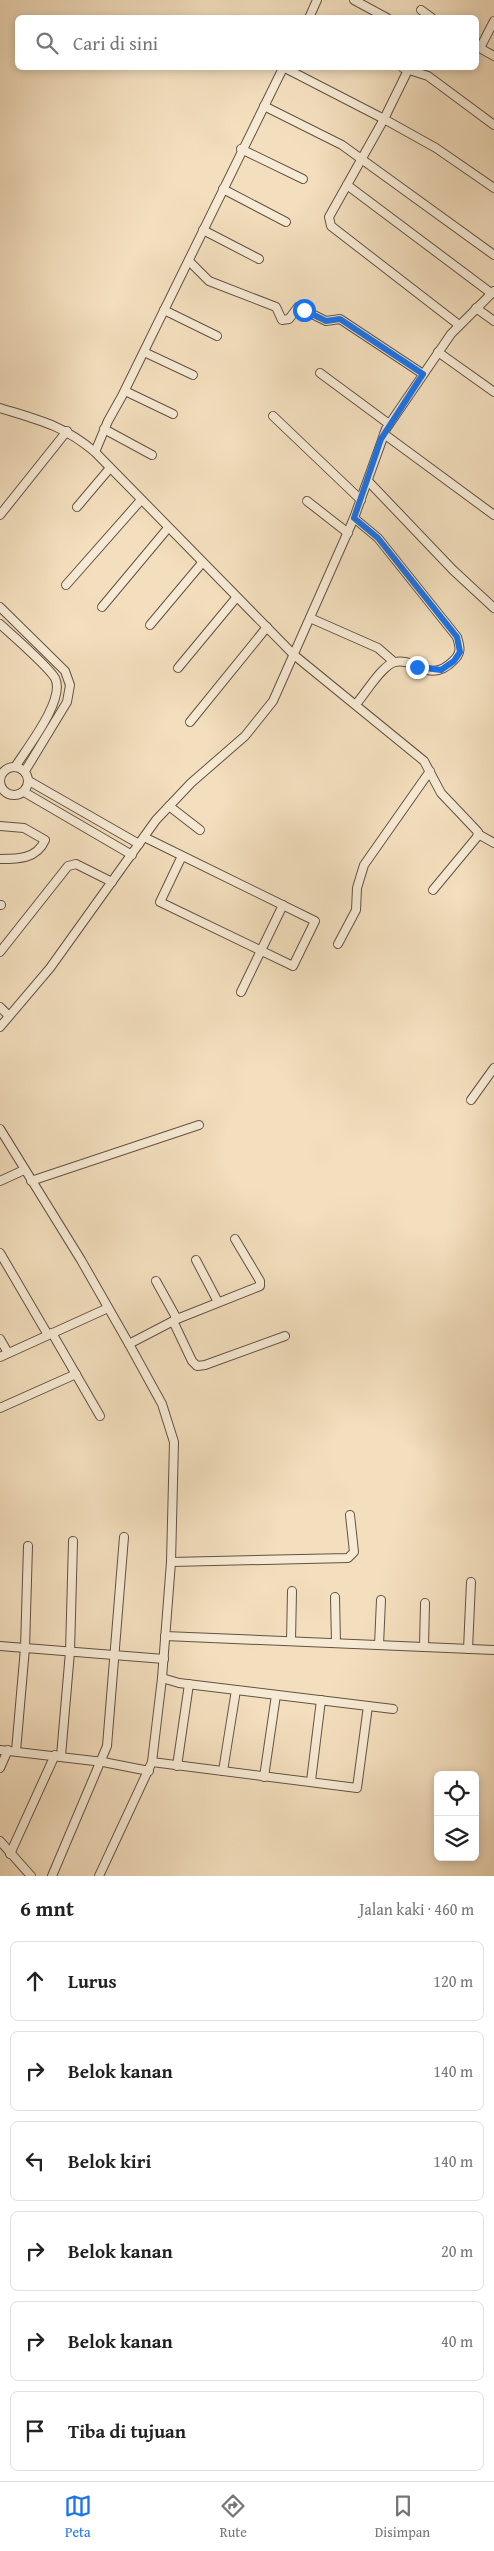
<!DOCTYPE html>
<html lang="id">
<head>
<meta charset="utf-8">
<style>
	:root { --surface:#fff; --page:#f2f2f2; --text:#222; --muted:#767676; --line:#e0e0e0; --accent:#1a73e8 }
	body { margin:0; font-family:"Gentium Book Plus",serif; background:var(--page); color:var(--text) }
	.controls { position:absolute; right:15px; bottom:15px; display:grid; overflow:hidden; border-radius:8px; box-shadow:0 2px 8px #0003 }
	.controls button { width:45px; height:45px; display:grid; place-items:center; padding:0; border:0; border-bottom:1px solid var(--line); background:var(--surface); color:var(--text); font:25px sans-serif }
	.stop { position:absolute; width:15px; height:15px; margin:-11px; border:4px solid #1a73e8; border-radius:50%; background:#fff }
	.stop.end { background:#1a73e8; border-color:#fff; box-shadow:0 1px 5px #0008 }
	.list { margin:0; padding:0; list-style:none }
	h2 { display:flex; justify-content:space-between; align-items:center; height:65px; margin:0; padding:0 20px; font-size:21px }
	h2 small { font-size:16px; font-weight:400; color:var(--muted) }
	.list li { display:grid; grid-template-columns:32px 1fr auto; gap:15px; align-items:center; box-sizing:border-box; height:80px; margin:0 10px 10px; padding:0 10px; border:1px solid var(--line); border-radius:8px }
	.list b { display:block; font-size:19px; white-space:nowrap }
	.list em { font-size:16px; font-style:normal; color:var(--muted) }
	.icon { flex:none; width:28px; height:28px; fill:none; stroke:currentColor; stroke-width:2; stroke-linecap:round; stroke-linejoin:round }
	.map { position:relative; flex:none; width:494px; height:1876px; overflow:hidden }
	.search { position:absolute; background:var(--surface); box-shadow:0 2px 8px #0003; left:15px; right:15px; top:15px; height:55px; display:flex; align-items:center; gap:12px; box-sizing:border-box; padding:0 18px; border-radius:8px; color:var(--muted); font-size:19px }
	.sheet { height:605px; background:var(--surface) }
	nav { display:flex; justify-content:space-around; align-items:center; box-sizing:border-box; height:70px; border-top:1px solid var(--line); background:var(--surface); font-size:14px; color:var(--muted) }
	nav a { display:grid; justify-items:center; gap:2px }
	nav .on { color:var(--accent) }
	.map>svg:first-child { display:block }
</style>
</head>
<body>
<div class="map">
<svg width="494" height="1876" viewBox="0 0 494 1876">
	<rect width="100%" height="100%" fill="#f3debd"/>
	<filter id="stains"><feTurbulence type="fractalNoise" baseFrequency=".004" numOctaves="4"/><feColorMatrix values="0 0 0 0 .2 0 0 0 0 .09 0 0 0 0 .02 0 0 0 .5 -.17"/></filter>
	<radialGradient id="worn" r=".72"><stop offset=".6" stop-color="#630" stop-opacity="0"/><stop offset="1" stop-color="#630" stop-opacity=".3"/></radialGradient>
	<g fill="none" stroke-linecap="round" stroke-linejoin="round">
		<g stroke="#625244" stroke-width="10">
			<g id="minor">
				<polyline points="354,0 387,18"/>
				<polyline points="421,10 432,18"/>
				<polyline points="309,18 317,0"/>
				<polyline points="476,46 494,56"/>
				<polyline points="480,48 494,21"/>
				<polyline points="285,68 384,119 436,148 494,188"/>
				<polyline points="403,68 428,76 494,125"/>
				<polyline points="408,70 384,119 329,217 331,226 459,325"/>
				<polyline points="264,106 342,145 494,255"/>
				<polyline points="241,149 303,179"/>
				<polyline points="347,185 491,293"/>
				<polyline points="223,189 286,222"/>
				<polyline points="203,230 259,259"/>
				<polyline points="189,261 209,281 276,307 282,320 289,319 298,307 326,321 340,319 423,374"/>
				<polyline points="476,308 494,321"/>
				<polyline points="164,310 217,336"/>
				<polyline points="144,352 193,375"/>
				<polyline points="438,352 494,392"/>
				<polyline points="320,373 389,424"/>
				<polyline points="125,391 173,414"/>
				<path d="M0,408C39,420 63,425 95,452L294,655L424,761L441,793L478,832L477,837L433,890"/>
				<polyline points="273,416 361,500"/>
				<polyline points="104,429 152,455"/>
				<polyline points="384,434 494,515"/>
				<polyline points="95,452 108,421 122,396 283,68"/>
				<polyline points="368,481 453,570 494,608"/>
				<polyline points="307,501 348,533"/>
				<polyline points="77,507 110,468"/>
				<polyline points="0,515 67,431"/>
				<path d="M354,518L378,538L457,637C460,647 462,653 453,661C429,685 415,657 395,662C382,665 366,693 356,704"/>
				<polyline points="66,585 141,500"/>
				<polyline points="0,607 65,671 70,685 67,702 25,771"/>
				<polyline points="102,607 168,528"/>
				<polyline points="310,618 378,648 394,662"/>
				<path d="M0,624C12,635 48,666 55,678C66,699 27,748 15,767"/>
				<polyline points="150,625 202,563"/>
				<polyline points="178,668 236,598"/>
				<polyline points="190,722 267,627"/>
				<circle cx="14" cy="781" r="14"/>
				<polyline points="29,781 139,844"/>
				<polyline points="24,792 132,855"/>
				<polyline points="169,806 200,830"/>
				<path d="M0,826L24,828L45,840C37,859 18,859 0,859"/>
				<polyline points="478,834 494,843"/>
				<path d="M144,837C201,865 258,893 315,921L293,966L160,902L182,856"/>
				<polyline points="0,905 1,905"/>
				<polyline points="338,944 356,910 357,888 364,865 430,771"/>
				<polyline points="0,952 68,866 76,864 112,882"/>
				<polyline points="241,992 283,905"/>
				<polyline points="0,1007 9,1016"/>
				<polyline points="0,1027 50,968 156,820 191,783 245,736 273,701 354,518 386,429 451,334 494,291"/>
				<polyline points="471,1100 494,1068"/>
				<polyline points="0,1129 81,1260 129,1344 162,1404 174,1442 171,1562 162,1678 152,1762 99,1876"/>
				<polyline points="0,1181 24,1170"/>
				<polyline points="31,1181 199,1125"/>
				<polyline points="0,1253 48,1335"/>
				<polyline points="196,1260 218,1302"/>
				<polyline points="156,1281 177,1319"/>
				<polyline points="173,1321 192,1361 197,1366 205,1365 285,1336"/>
				<polyline points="52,1333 100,1416"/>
				<polyline points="0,1339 8,1353"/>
				<polyline points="129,1344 177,1319 260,1286 260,1281 235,1239"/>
				<polyline points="0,1357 108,1308"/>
				<polyline points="0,1408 76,1374"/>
				<polyline points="171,1562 348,1558 354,1552 350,1515"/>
				<polyline points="335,1597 336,1643"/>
				<polyline points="165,1636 494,1650"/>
				<polyline points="291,1641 292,1591"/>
				<polyline points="379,1645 381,1600"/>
				<polyline points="0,1646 164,1659"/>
				<polyline points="424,1647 425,1603"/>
				<polyline points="468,1649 471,1582"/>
				<polyline points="162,1678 179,1683 393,1709"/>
				<polyline points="0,1750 103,1762 149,1771"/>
				<polyline points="16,1751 25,1648 28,1546"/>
				<polyline points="61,1756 70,1652 73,1541"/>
				<polyline points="152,1762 357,1788 368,1706"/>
				<polyline points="177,1766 189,1684"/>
				<polyline points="0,1768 8,1750"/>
				<polyline points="223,1771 236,1690"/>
				<polyline points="264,1777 276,1695"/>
				<polyline points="311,1781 321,1700"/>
				<polyline points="0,1841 31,1876"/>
				<polyline points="10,1854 55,1755"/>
				<polyline points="52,1876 107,1746 124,1537"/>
			</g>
		</g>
		<use href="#minor" stroke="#f7ead4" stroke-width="8"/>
	</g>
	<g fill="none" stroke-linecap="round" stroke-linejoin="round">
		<polyline stroke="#1a73e8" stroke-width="6" points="304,310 326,321 340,319 423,374 381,439 354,518 378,538 457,637 460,652 454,661 441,670 417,667"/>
	</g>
	<rect width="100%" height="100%" filter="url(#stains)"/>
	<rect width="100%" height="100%" fill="url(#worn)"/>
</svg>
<div class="controls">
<button><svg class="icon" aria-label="locate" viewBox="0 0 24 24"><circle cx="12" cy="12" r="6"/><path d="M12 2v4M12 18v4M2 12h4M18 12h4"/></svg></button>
<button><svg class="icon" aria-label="layers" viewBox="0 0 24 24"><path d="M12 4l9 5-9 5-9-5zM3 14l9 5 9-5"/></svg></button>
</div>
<div class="stop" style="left:304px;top:310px"></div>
<div class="stop end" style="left:417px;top:667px"></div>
<div class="search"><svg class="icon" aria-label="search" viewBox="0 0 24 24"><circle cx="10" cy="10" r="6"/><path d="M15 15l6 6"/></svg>Cari di sini</div>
</div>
<section class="sheet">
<h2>6 mnt<small>Jalan kaki · 460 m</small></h2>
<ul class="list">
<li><svg class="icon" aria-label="ahead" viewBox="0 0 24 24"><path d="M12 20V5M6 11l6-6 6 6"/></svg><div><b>Lurus</b></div><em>120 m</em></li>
<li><svg class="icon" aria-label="right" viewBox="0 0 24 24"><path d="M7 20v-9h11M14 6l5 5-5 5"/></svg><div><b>Belok kanan</b></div><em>140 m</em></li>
<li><svg class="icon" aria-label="left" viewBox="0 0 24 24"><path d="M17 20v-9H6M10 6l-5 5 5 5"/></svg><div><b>Belok kiri</b></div><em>140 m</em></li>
<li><svg class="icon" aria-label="right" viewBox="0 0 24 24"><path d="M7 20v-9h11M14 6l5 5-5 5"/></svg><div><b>Belok kanan</b></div><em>20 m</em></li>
<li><svg class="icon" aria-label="right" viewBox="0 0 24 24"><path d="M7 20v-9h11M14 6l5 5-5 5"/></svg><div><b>Belok kanan</b></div><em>40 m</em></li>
<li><svg class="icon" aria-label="arrive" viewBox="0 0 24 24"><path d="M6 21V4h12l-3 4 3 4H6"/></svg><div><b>Tiba di tujuan</b></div></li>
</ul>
</section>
<nav>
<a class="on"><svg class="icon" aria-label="map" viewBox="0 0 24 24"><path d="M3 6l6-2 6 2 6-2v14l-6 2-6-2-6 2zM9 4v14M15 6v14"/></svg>Peta</a>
<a><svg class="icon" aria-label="directions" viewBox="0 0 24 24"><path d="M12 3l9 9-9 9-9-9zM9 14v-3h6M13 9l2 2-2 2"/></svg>Rute</a>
<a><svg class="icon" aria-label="saved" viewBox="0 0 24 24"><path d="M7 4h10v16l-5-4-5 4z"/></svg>Disimpan</a>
</nav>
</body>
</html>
